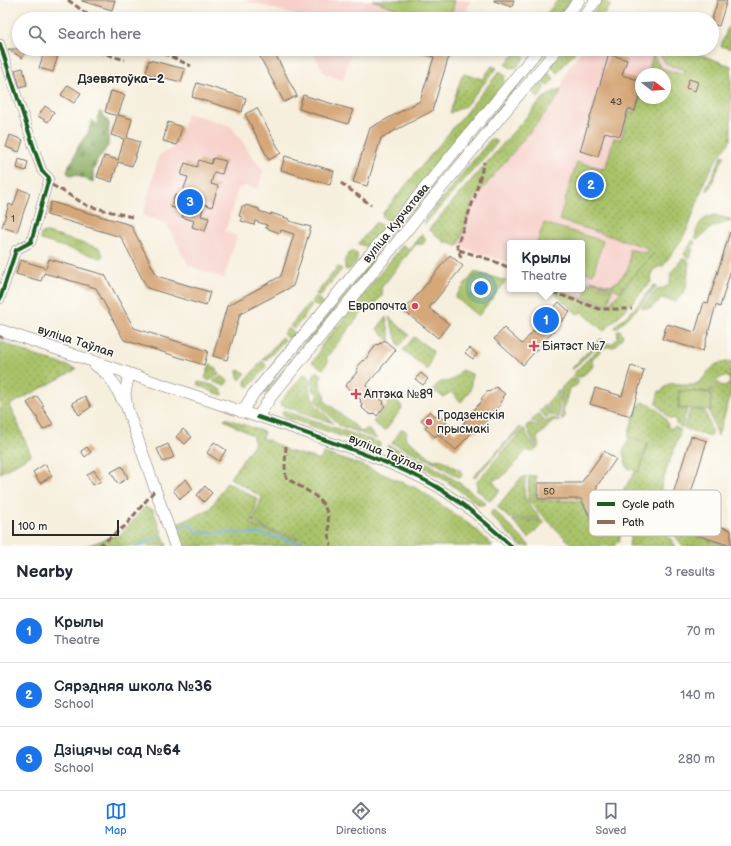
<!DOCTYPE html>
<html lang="en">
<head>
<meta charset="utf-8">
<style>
	:root { --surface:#fff; --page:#f2f2f3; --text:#1f2937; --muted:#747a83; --line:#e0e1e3; --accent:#1a73e8 }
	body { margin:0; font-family:"Balsamiq Sans",sans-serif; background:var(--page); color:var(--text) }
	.compass { position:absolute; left:635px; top:68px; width:36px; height:36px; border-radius:50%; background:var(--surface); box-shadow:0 2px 6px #0003; rotate:107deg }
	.scale { position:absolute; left:12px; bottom:10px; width:107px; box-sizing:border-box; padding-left:4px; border:2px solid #2b2b2b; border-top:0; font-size:11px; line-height:14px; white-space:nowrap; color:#2b2b2b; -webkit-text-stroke:3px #fdfcf7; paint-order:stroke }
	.you { position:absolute; left:481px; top:288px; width:14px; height:14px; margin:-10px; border:3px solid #fff; border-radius:50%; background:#1a73e8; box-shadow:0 0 0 6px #1a73e833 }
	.badge { display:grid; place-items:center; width:26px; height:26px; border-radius:50%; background:var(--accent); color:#fff; font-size:13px; font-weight:700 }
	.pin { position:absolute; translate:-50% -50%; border:2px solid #fff; box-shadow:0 1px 4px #0006 }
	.popup { position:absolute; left:507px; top:240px; width:78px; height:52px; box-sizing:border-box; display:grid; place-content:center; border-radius:4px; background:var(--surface); filter:drop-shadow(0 1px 3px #0005); font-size:13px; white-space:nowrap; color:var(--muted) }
	.popup b { font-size:15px; color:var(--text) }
	.popup::after { content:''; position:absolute; left:50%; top:100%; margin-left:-8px; border:8px solid transparent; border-top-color:var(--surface) }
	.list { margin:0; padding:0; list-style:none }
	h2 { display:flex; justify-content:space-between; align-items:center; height:52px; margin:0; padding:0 16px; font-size:17px }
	h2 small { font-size:13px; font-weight:400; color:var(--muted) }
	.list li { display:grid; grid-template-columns:26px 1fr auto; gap:12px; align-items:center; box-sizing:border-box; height:64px; padding:0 16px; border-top:1px solid var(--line) }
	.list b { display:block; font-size:15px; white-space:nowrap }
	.list p { margin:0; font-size:13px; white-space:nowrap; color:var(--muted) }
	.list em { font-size:13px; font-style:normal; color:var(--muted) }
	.icon { flex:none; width:22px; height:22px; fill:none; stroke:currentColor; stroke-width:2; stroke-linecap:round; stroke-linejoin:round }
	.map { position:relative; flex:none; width:731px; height:546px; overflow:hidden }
	.search { position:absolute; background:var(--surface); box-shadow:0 2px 6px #0003; left:12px; right:12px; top:12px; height:44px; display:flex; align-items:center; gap:10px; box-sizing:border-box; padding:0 14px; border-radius:22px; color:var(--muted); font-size:15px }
	.sheet { height:244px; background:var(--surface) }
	nav { display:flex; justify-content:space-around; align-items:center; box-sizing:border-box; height:56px; border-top:1px solid var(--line); background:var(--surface); font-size:11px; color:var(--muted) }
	nav a { display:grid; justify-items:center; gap:2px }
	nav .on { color:var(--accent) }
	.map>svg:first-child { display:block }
</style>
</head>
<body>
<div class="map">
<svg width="731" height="546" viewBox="0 0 731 546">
	<defs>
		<pattern id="grass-dots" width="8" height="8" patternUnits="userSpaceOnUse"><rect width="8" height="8" fill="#a9c369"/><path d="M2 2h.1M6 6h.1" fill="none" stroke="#8a9f57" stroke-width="1.8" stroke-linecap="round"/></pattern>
		<pattern id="forest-firs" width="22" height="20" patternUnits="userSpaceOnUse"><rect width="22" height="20" fill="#86a95d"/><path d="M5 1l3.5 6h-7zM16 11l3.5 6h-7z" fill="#6e8a4d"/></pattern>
		<pattern id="park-tufts" width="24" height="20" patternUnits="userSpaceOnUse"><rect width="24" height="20" fill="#a9c369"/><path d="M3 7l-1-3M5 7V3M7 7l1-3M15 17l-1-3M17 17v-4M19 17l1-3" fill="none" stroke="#8a9f57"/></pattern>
	</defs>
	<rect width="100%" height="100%" fill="#fdfcf7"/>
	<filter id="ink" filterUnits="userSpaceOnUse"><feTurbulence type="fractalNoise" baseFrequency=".025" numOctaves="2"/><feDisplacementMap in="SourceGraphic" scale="8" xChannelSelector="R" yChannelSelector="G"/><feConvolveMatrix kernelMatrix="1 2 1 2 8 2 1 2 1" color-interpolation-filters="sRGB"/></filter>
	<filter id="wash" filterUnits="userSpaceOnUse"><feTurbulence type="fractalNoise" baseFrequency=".012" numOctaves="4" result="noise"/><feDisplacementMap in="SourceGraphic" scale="16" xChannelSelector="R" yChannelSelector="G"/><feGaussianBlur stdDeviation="0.9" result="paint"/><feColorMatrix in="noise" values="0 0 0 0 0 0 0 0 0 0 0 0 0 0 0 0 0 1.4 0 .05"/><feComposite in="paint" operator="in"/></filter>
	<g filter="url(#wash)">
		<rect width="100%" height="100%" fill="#f6efdd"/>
		<g fill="#f7d0ca" fill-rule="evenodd">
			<polygon points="244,0 470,0 465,19 394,19 369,12 367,19 302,19 302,17"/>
			<polygon points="311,49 352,49 343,80 325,74"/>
			<path d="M583,49H677L731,74L688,215L608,306L551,289H582V243H510V263L458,246L475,198L557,99L567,70ZM641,74H665V98H641Z"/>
			<polygon points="187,113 231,126 263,171 258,189 246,186 238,189 225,231 237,236 224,278 189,266 167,224 143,215 159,155 171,149 173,145 177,146"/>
		</g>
		<g fill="url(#grass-dots)" stroke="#6a774a">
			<polygon points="558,0 571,0 556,19 542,19"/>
			<polygon points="604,1 611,5 601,19 588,19 601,2"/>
			<polygon points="728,27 731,28 731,49 721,46"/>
			<polygon points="564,49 577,49 557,73 550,66"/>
			<path d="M657,49H685L731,66V140L716,160L705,180L689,226L682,239L663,266L658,267L652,271L651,282L628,307L604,331L582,312L577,314L550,289L608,306L654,253L620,291L590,281L591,280L605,284L612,285C627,274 631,268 629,249L645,253L648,248L559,220L577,162L605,169L614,138L621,139L629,111L635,113L641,94V98H665V74H647L653,55L661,68L684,75L685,70L666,64Z"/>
			<polygon points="517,52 521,52 525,57 517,67 510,68 505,64"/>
			<polygon points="534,64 536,65 472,143 470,142"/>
			<polygon points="492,66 497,68 465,106 450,113 462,75 464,74 482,79 484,77"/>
			<polygon points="500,71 505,75 504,82 389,222 382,216 383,213"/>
			<polygon points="545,72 549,73 554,79 547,86 540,81 540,78"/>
			<polygon points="540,84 545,88 538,98 533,93"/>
			<polygon points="559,89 561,90 557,99 475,198 458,246 444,242 429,229 542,99"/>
			<polygon points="491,139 498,142 425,224 425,219"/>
			<polygon points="462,151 464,153 400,231 398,229"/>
			<polygon points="722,155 725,156 724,157 716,173 709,190 706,190"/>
			<path d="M714,215L730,219L731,221L712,227L698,239L695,238C697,225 702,218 714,215Z"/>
			<polygon points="375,223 378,223 383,227 383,230 369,247 358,244"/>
			<polygon points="422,234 426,239 423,244 416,244 381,288 383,294 372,308 366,307 326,358 328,362 323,369 312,362 317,356 322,345 403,245 409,249"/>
			<polygon points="393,235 395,237 267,394 264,393"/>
			<polygon points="693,240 695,242 691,255 689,257 686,257 684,254"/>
			<path d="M351,251L357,254C358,261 353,268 347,270L345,269V259Z"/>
			<path d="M682,259L688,260L689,262L686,288L676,302L662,298L651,308H643L642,306L658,289C666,289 673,283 670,274Z"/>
			<polygon points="338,267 342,269 320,296 316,294"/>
			<polygon points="654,285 656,286 656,287 635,311 617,328 615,328 615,326 633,310"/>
			<polygon points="315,296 322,302 322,304 318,307 311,302"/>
			<polygon points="309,303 312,306 294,329 290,326"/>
			<polygon points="386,317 391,342 377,329"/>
			<polygon points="389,317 409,335 399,347"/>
			<polygon points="288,328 294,332 295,335 287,338 283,334"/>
			<path d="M620,330L623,335L622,338L614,347H605L592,359L593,367L581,377H572L576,371L605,342C611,346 615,342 618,337L617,331Z"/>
			<polygon points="282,337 285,340 265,361 263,359"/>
			<polygon points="414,337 433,351 428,370 403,350"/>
			<polygon points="600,339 602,340 601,342 572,370 572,368"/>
			<polygon points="0,341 33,355 77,369 10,405 31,455 0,473"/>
			<polygon points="262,361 265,364 266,367 249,387 245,384 245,381"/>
			<path d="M731,361V394L718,436L709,411L712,410L711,393L718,382L720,385L724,386L729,384L730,381L727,376C718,376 714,385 710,392L679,391L678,409H687L682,428L676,424V420L673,418L670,419L656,403L659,391L662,392C669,375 684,389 696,384C702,381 704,377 707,373C710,369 713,368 716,364Z"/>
			<polygon points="210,364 211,364 219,373 219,375 209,381 205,378"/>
			<polygon points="237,370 246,373 240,380 238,378"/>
			<path d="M461,370L472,374L470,391L461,402L451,392L443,397L433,390L439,382C450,383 455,379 461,370Z"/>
			<path d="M316,371L322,375C318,382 321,388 325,394L324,400L362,432L367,429H368L377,439L339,425L318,403L316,400L318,397V393L312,390L313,378Z"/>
			<polygon points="304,374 310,378 309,391 316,405 333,423 281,405 280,402"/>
			<polygon points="222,376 228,381 225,385 223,385 214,382 214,381"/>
			<polygon points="570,379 579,380 577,385 569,389 563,411 565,417 562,421 561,390 562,387"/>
			<path d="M198,382C206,383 219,386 223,393V395L213,392L197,384Z"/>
			<polygon points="558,391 559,391 559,418 553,415 549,416 550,410 547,403"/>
			<polygon points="389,396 400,404 402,408 386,430 383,430 373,422 388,404 385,400"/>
			<path d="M642,402C653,405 660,410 666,420C668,424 667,426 670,429L675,427L681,430C673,455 650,500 662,526C665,533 672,540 676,546H629L631,533L620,498L624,489L635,472H639L648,443L628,437L633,419Z"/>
			<polygon points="545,405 548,410 547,418 539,411"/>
			<polygon points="690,410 705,411 712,432 710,437 684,428"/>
			<polygon points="283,411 285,411 380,443 379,447 376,448 285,417 282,414"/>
			<polygon points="537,414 539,414 545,420 539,423 532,421 532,420"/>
			<polygon points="225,418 264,432 262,439 268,440 288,451 321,460 323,453 361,465 418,489 476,529 493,546 328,546 266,529 253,522 262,497 230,478 255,443 252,435 224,420"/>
			<path d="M553,418L559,420V422L554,420L538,437L537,439L539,446L537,449L526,426L530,423C543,428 543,421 553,418Z"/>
			<polygon points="520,427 521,428 474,478 473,477"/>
			<path d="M402,429L405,430L407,433L405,437L406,439L434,460C443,456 452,468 460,470L462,475L460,478L434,462L392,443Z"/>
			<polygon points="523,429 524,429 536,450 532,452 527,450 501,478 496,478 493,482 500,490 490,501 477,490 477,481"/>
			<polygon points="388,445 428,463 458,482 486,503 483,505 479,505 451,484 425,468 389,452 387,449"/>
			<path d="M526,476C522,500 525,502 541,518H509L497,507L520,479Z"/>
			<polygon points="529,476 536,476 536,500 581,501 598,537 617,528 621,534 619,541 614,546 573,546 528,501"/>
			<polygon points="227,482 258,499 251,524 265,530 319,546 182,546 175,525 210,509"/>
			<polygon points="145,507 153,510 167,546 86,546 121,534"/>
			<polygon points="493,509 530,546 521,546 491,516 491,513"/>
			<polygon points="512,520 543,520 545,522 529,538"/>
			<polygon points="668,527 728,546 683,546"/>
		</g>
		<polygon fill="url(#forest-firs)" stroke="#586a44" points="100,111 109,123 108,146 97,161 93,172 93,182 75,175 70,176 67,172 69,165 74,158 79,145 88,133 92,120 99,126 97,118"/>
		<g fill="url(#park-tufts)" stroke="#6a774a">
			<polygon points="44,232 99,248 103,255 101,258 41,240 40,235"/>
			<polygon points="475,272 506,281 478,316 455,297"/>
			<polygon points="629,438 647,443 639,472 627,468 623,452"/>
		</g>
		<g fill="#a9c369" stroke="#6a774a">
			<path d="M372,0H453C457,15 442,21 429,19C410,15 391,6 372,0Z"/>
			<polygon points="544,223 603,241 593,274 582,271 582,243 537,243"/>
			<polygon points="588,283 612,290 608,304 584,297"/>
			<polygon points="680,391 711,393 711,410 679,408"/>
		</g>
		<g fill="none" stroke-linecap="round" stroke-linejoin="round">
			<g stroke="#75afe5" stroke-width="2">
				<polyline points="179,529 190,524 197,532 263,534 307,546"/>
				<polyline points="136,546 162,536"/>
			</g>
		</g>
		<g id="blocks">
			<g fill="#d6a779">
				<polygon points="82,0 115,0 112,10 82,1"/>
				<polygon points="494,0 514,0 512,7 494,1"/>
				<polygon points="718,0 727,0 719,26 712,24 712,19"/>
				<polygon points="8,49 27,49 22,58"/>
				<polygon points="45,49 60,49 53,72 39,68"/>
				<polygon points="412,49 438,49 450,53 432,111 381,138 367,186 353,182 370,128 420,101 434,57 412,50"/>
				<polygon points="273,50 297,96 284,102 260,57"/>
				<polygon points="609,54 627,60 622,75 641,81 641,90 635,111 628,109 620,136 605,132 598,156 580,151"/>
				<polygon points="149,60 185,69 181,82 146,73"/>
				<polygon points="23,68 27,85 20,87 15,70"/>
				<polygon points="689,79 698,82 695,91 686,88"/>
				<polygon points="197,83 246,98 242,112 192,97"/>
				<polygon points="68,85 81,93 74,103 61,95"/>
				<polygon points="111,91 125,95 118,115 132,119 127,138 140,142 132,166 118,162 112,182 97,177 104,156 118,160 124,139 111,135 117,116 105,112"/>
				<polygon points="303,95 353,110 348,124 299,109"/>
				<polygon points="45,106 54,112 48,122 38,116"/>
				<polygon points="257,108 281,153 269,160 245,114"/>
				<polygon points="168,122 182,127 177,145 163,141"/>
				<polygon points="10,135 23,140 19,152 6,147"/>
				<polygon points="285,156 334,171 330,185 281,170"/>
				<polygon points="213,158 226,161 222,174 214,172 211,184 218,186 212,207 204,204 201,216 209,218 205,231 192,227 194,221 182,217 184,211 171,207 175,195 181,197 188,177 181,175 185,163 197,167 199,160 211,164"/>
				<polygon points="19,159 28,162 26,171 17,168"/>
				<polygon points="19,189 30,193 17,232 2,227 9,204 13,206"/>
				<polygon points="51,202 131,225 157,276 210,292 206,306 147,288 121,237 47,215"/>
				<polygon points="246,205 259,209 259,211 271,215 271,213 289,219 289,221 311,227 293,286 240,314 227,360 213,356 227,306 281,276 294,234 281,230 280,233 266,228 267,225 255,221 254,225 241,221 243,217 239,216 242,206 245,207"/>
				<polygon points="730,232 731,232 731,269 720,307 716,305 703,351 662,339 667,324 695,332 704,302 708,303"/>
				<polygon points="450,255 463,266 429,308 449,324 438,338 404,311"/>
				<polygon points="49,259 105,275 134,328 208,351 204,365 124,340 96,288 44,273 41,281 16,274 20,260 46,268"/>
				<polygon points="559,302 570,312 523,365 494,339 504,328 522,344"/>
				<polygon points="384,340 396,350 366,386 384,402 382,404 385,406 377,416 374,413 372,415 370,414 369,414 362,408 363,407 361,406 363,404 360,402 361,400 345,386 357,372 356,371 358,368 357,366 363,360 364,361 377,344 378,345 380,343 381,344"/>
				<polygon points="470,348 477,354 473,359 465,353"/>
				<polygon points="631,366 644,370 631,416 590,404 595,388 622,396"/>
				<polygon points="421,373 428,379 423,385 415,379"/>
				<polygon points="496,387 505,394 502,397 504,398 500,402 502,403 477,431 476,430 474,433 473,431 456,450 437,434 435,437 425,428 427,425 421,420 430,411 435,416 437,414 447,422 445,424 455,433 464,423 465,420 464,420 483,400 481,399 488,391 489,392"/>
				<polygon points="37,396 44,406 42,407 53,424 43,430 37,420 38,419 27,403"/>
				<polygon points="85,396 91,407 79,415 72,403"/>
				<polygon points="183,429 192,437 185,444 176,437"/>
				<polygon points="691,436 707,441 689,499 673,494"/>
				<polygon points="214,442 226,450 219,461 207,453"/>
				<polygon points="168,444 174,457 163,462 157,449"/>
				<polygon points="87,447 91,452 85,457 81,451"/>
				<polygon points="604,451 616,459 597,486 596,494 613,528 599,535 581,499 538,499 538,483 581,483"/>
				<polygon points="45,464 52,476 40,483 33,472"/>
				<polygon points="122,466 128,478 118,484 111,472"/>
				<polygon points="94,470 101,481 93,485 87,475"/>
				<polygon points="186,479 193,489 180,499 173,490"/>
				<polygon points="205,486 212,493 204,502 197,495"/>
				<polygon points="632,497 640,499 638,505 630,503"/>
				<polygon points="672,506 683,509 681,514 731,530 731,546 666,525"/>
			</g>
		</g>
	</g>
	<g filter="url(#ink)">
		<use href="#blocks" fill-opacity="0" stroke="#727069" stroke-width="1"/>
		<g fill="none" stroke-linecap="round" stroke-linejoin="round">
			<g stroke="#727069" stroke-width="10">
				<g id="minor">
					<polyline points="0,44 37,157 42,171 49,178 31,242 16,250 0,299"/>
					<path d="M258,417C299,431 340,444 379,460C399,468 419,476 437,487C464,504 488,524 511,546"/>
				</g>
			</g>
			<g stroke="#727069" stroke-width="12">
				<g id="major">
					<polyline points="564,19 579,0"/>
					<polyline points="582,19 596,0"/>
					<polyline points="0,330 258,417 270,398 443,186 557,49"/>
					<path d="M95,365C114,378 113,384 124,403"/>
					<polyline points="126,372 128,379 125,393 127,408 175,546"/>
					<polyline points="242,412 254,393 291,350 539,49"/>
				</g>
			</g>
			<use href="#minor" stroke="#fff" stroke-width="9"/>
			<use href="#major" stroke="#fff" stroke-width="11"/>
			<g stroke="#8d6e63" stroke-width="3" stroke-dasharray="6 3" stroke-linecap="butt">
				<polyline points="68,0 94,19"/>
				<polyline points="90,49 125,60"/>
				<polyline points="155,49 191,66"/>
				<polyline points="341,183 371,205"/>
				<polyline points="52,185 88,206 132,217"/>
				<polyline points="459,250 491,260 510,268"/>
				<polyline points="461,258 457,245 475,196 484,162"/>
				<polyline points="544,289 599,309 632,309"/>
				<polyline points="0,338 2,336"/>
				<path d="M286,446L285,467L286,477C300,489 323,494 327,514C330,525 328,535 331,546"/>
				<polyline points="99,546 125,526 155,490"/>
			</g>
			<g stroke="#fdfcf7" stroke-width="6">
				<g id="cycleway">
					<polyline points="0,44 37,157 42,171 49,178 31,242 16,250 0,299"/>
					<path d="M258,417C299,431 340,444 379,460C399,468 419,476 437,487C464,504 488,524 511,546"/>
				</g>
			</g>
			<use href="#cycleway" stroke="#1b5e20" stroke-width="4"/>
		</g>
	</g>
	<g fill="#d1495b" stroke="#fdfcf7" stroke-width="1.5">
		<circle cx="415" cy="306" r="4"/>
		<path d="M532 340h4v4h4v4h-4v4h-4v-4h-4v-4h4z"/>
		<path d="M354 388h4v4h4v4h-4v4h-4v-4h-4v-4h4z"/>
		<circle cx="429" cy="422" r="4"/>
	</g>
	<g text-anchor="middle" stroke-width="3" stroke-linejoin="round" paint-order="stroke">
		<g font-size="10" fill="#564a3e">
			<text x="616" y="105">43</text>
			<text x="13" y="222">1</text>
			<text x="549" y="495">50</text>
		</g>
		<g font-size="12" fill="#2b2b2b" stroke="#fdfcf7">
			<text transform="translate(396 223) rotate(-51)" y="4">вуліца Курчатава</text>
			<text transform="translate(76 341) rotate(18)" y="4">вуліца Таўлая</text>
			<text transform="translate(386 453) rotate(23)" y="4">вуліца Таўлая</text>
		</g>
		<g font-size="12" fill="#2b2b2b" stroke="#fdfcf7" text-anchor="start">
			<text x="407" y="310" text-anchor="end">Европочта</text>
			<text x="542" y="350">Біятэст №7</text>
			<text x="364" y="398">Аптэка №89</text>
			<text x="437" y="419">Гродзенскія<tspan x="437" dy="14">прысмакі</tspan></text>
		</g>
		<g font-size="13" font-weight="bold" fill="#2b2b2b" stroke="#fdfcf7">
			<text x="121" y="83">Дзевятоўка–2</text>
		</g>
	</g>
	<rect x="589" y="490" width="132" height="46" rx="6" fill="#fdfcf7" stroke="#bebdba" stroke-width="1"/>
	<rect x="597" y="502" width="18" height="4" fill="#1b5e20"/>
	<rect x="597" y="520" width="18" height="4" fill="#8d6e63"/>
	<g font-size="11" fill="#2b2b2b">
		<text x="622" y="508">Cycle path</text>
		<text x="622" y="526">Path</text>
	</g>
</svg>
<svg class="compass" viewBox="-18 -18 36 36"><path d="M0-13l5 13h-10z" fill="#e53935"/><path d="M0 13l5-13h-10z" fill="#747a83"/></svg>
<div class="scale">100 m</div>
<div class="you"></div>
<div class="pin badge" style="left:546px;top:320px">1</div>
<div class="popup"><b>Крылы</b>Theatre</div>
<div class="pin badge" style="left:591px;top:185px">2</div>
<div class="pin badge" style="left:190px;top:202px">3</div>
<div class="search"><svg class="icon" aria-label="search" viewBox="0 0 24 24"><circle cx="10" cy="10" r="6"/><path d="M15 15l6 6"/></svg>Search here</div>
</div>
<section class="sheet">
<h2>Nearby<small>3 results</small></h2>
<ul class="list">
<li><span class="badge">1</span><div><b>Крылы</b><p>Theatre</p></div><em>70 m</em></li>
<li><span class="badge">2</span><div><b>Сярэдняя школа №36</b><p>School</p></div><em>140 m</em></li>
<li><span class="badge">3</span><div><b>Дзіцячы сад №64</b><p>School</p></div><em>280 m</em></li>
</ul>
</section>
<nav>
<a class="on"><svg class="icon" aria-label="map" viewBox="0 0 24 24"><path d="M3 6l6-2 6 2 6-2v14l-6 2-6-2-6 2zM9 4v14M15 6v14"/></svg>Map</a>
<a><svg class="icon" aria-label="directions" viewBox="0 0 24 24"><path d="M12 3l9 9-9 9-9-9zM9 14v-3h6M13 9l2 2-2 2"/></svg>Directions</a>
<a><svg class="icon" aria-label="saved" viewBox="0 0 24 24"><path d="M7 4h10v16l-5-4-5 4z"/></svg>Saved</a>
</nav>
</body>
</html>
